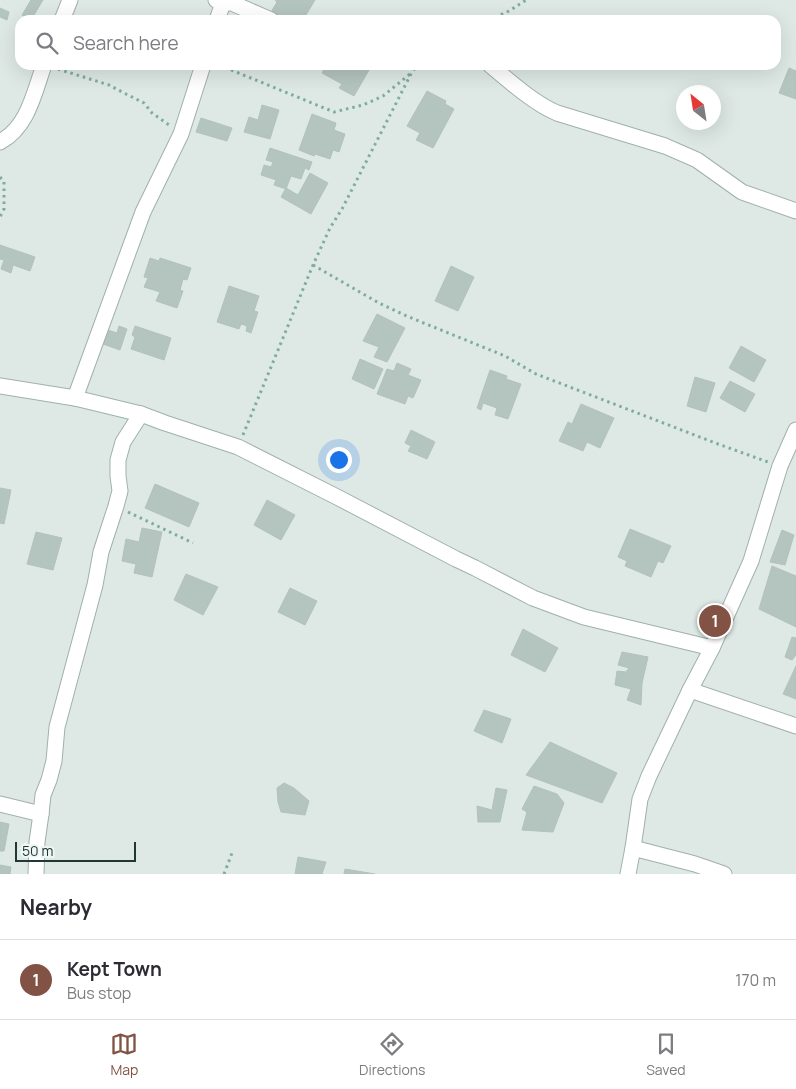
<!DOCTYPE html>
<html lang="en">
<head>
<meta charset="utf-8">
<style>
	:root { --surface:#fff; --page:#f2f2f3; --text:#2b2b33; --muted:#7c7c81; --line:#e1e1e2; --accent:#825344 }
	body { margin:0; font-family:Manrope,sans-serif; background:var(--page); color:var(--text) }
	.compass { position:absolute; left:676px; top:85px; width:45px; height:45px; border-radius:50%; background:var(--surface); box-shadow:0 5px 20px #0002; rotate:330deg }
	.scale { position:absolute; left:15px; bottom:12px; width:121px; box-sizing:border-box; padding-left:5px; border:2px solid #203833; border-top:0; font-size:14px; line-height:18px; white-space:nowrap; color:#203833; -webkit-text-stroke:4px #eef6f3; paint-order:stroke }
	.you { position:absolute; left:338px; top:459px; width:18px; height:18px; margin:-12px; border:4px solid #fff; border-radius:50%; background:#1a73e8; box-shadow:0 0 0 8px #1a73e833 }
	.badge { display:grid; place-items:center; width:32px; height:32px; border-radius:50%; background:var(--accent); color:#fff; font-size:16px; font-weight:700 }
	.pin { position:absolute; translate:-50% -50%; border:2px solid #fff; box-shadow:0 1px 5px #0006 }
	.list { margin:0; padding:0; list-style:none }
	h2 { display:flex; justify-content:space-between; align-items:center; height:65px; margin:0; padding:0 20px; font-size:21px }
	h2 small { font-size:16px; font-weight:400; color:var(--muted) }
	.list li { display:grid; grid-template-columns:32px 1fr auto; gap:15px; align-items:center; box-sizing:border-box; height:80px; padding:0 20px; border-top:1px solid var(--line) }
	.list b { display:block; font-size:19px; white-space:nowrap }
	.list p { margin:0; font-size:16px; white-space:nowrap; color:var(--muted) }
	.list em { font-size:16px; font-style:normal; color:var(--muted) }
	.icon { flex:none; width:28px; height:28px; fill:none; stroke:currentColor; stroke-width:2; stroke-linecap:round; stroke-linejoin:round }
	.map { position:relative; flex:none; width:796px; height:874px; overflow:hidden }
	.search { position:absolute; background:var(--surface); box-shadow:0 5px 20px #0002; left:15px; right:15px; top:15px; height:55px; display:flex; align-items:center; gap:12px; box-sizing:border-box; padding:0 18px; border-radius:15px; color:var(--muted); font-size:19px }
	.sheet { height:145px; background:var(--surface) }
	nav { display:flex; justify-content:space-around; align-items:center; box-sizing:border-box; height:70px; border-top:1px solid var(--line); background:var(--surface); font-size:14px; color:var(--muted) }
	nav a { display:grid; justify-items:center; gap:2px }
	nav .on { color:var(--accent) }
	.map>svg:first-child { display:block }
</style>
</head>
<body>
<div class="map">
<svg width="796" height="874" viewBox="0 0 796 874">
	<rect width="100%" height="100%" fill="#dee9e5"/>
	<g fill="#b4c4be" stroke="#b1c3bc">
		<polygon points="31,0 43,0 31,20 22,15"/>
		<polygon points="275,0 315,0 303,20 281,20 270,14 277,2"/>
		<polygon points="0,8 9,12 7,20 0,17"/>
		<polygon points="326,65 360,65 369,70 354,96 339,88 342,84 322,73"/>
		<polygon points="789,68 796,71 796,99 779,93"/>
		<polygon points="427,91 446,101 445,104 454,109 433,148 416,140 420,133 407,126"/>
		<polygon points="262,105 279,110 270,139 244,132 249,117 258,120"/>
		<polygon points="312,114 336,123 334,130 345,134 339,152 333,150 330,159 315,154 314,156 299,150"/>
		<polygon points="201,118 232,128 227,141 196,132"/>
		<polygon points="270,148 312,162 309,170 305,168 301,179 291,176 286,189 274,185 276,180 261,175 264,165 271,167 273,162 266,160"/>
		<polygon points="310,173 328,183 311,214 281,197 286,188 298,195"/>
		<polygon points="0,245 35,257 30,271 13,265 11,273 1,269 4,260 0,259"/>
		<polygon points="150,258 159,261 160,258 191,268 187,280 183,279 180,290 183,291 177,308 156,301 160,292 144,287 148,278 144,277"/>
		<polygon points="451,266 474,277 458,311 435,301"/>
		<polygon points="229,286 259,296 254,311 258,312 251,333 246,331 247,326 241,324 239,329 217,322"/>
		<polygon points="377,314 405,328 387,362 374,357 379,347 363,341"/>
		<polygon points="119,326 127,329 120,350 103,344 108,330 117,333"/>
		<polygon points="135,326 171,338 164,360 131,349 135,337 132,335"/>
		<polygon points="741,346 766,360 754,382 729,368"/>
		<polygon points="360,359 383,369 374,389 352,379"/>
		<polygon points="397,363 411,369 408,375 421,380 413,398 408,396 405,404 377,394 387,369 394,371"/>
		<polygon points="490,370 507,376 506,379 521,384 508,419 495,415 497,408 483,403 481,410 477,408"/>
		<polygon points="695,377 715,383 706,412 687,406"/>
		<polygon points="730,381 755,394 745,412 720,398"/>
		<polygon points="581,404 614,418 600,448 587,442 583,451 559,441 568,422 572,424"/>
		<polygon points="411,430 435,442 427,459 408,451 411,446 405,443"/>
		<polygon points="155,484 199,503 189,527 145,508"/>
		<polygon points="0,488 11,490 4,524 0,523"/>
		<polygon points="267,500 295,515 281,540 254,525"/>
		<polygon points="142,528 162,532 152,577 134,573 136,564 122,561 126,539 139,542"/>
		<polygon points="630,529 671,546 663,563 658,561 651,577 625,566 627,561 618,557"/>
		<polygon points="782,530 794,535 785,565 770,562"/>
		<polygon points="36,532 62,538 53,570 27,564"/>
		<polygon points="772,566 796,576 796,627 759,609"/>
		<polygon points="186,574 218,587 203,615 174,600"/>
		<polygon points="290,588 317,601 305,625 278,612"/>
		<polygon points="523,629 558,648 545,672 511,655"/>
		<polygon points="792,637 796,638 796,655 792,660 785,657"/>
		<polygon points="622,652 648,657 642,683 641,705 627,700 631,689 615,685 617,671 626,672 629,668 618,665"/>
		<polygon points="796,666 796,699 783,694"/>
		<polygon points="484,710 511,719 502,743 474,731"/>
		<polygon points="550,742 617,773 602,803 526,775"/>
		<polygon points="284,783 294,788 309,801 305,815 281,812 278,802 277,788"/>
		<polygon points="534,786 557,794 564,803 553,832 522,830 527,812 522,809"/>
		<polygon points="496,788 507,790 500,822 478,822 477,806 492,810"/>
		<polygon points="0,822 9,824 4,851 0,851"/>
		<polygon points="298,857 326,862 322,874 295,874"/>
		<polygon points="0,865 11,867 10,874 0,874"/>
		<polygon points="345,869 375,874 344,874"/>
	</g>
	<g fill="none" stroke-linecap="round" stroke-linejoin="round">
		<g stroke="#a1b0ac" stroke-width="17">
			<g id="minor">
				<polyline points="216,0 223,3 232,3 271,20"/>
				<polyline points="62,20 70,0"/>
				<polyline points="217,20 223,3"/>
				<path d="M490,65C509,81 535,104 557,113L665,146L697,160L742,192L796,211"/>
				<path d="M0,142C28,127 34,93 44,65"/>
				<polyline points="0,386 75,398 141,414 165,423 238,447 337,497 456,559 475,568 533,598 584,617 712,648"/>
				<polyline points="75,398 143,212 181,134 203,65"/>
				<polyline points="690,690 796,726"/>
				<polyline points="0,804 41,814"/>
				<polyline points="633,848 695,864 724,874"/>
				<polyline points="36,874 37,842 41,814 43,795 49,780 54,761 57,727 95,585 101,552 116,506 120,491 118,476 118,460 123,442 141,414"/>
				<polyline points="628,874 633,848 640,799 649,776 690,690 712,648 751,561 780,466 796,430"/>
			</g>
		</g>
		<g stroke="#7faca0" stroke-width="3" stroke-dasharray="2.5 4" stroke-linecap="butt">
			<polyline points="489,20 509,11 526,0"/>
			<polyline points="219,65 334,112 363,105 383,96 410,74"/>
			<polyline points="58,69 109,85 124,93 144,103 152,113 169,125"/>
			<polyline points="0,177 4,182 4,209 0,217"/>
			<polyline points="313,265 379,303 409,317 505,356 536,374 718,444 768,462"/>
			<polyline points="243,435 313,265 330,228 342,209 412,72 418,65"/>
			<polyline points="128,512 193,543"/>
			<polyline points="224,874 232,853"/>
		</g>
		<use href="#minor" stroke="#fff" stroke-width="15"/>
	</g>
</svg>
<svg class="compass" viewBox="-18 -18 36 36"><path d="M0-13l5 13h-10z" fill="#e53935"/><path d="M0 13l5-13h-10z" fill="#7c7c81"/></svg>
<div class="scale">50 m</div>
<div class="you"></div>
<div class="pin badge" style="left:715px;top:621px">1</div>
<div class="search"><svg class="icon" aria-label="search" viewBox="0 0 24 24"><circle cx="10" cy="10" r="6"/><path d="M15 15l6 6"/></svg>Search here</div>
</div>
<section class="sheet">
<h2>Nearby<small></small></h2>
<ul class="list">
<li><span class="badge">1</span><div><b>Kept Town</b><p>Bus stop</p></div><em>170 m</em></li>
</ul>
</section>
<nav>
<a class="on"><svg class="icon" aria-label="map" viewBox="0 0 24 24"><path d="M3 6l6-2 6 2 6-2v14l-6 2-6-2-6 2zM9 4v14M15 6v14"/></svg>Map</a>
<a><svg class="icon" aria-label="directions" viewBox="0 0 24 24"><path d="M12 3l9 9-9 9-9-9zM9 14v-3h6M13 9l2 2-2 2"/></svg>Directions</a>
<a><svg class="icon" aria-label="saved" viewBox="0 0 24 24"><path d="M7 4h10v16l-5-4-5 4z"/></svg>Saved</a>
</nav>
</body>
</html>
